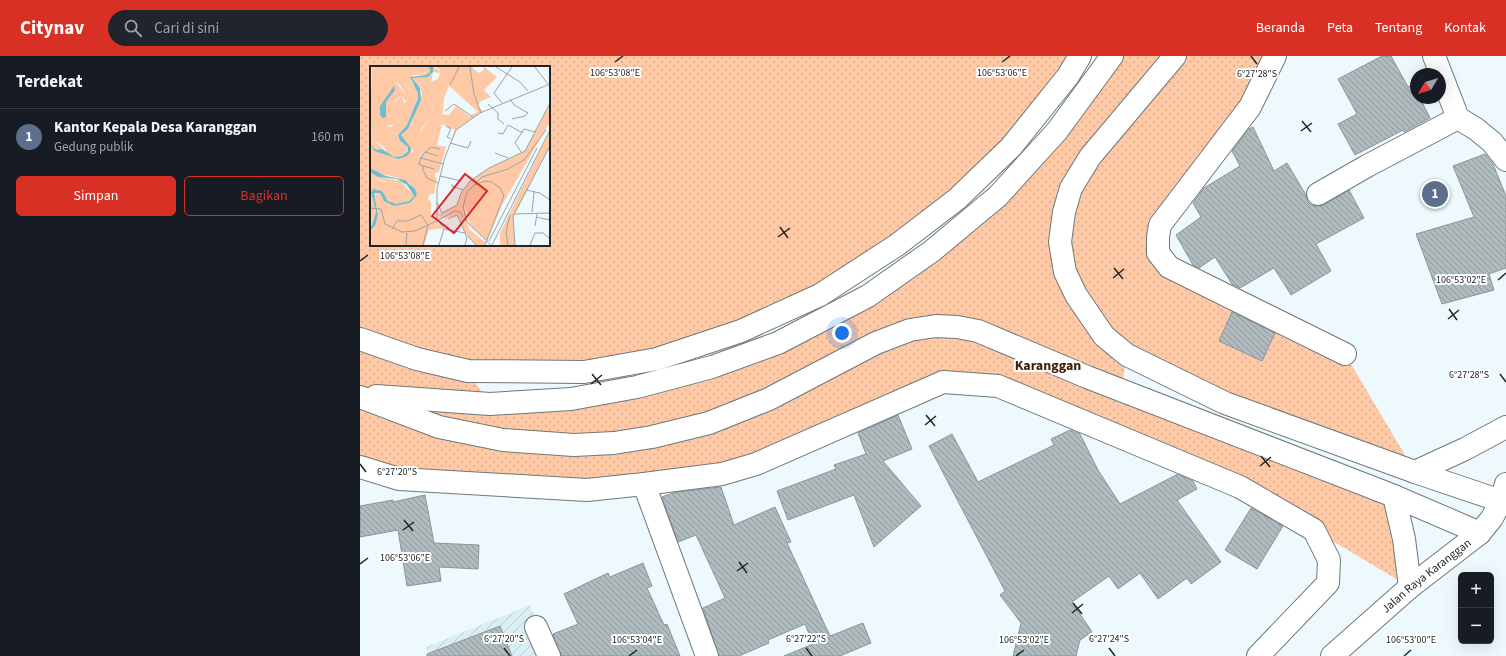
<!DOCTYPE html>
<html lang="id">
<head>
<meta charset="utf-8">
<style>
	:root { --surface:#171b24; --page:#20242c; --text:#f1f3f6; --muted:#9ea1a6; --line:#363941; --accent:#d93025 }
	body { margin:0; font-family:"Source Sans 3",sans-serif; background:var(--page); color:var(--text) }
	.controls { position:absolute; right:12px; bottom:12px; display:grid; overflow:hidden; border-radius:6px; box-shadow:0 4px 16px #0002 }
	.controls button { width:36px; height:36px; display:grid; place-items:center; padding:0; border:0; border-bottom:1px solid var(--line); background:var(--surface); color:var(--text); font:20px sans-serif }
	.compass { position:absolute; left:1050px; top:12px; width:36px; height:36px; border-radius:50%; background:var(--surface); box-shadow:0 4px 16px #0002; rotate:232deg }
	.you { position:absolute; left:482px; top:277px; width:14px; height:14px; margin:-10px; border:3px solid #fff; border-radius:50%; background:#1a73e8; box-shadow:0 0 0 6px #1a73e833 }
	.badge { display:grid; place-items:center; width:26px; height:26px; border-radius:50%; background:var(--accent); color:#fff; font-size:13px; font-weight:700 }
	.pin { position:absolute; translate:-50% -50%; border:2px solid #fff; box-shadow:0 1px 4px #0006 }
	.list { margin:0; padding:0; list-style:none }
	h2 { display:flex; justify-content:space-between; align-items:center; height:52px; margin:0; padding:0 16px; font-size:17px }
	h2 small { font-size:13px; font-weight:400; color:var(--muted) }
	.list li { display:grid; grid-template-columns:26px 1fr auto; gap:12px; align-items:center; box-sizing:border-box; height:56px; padding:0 16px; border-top:1px solid var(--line) }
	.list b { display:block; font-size:15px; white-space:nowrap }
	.list p { margin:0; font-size:13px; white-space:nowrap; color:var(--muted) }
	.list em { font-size:13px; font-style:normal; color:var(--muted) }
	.actions { display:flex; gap:8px; padding:12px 16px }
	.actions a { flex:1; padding:9px 0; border:1px solid var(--accent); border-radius:6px; text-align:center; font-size:14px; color:var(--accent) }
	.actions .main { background:var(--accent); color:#fff }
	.icon { flex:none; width:22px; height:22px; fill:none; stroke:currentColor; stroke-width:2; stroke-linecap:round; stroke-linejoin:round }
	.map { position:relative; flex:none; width:1146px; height:600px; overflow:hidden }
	header { display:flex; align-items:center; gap:24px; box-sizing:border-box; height:56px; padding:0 20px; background:var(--accent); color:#fff }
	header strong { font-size:19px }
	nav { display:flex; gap:22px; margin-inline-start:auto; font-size:14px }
	.search { width:280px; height:36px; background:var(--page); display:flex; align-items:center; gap:10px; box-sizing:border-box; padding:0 14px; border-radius:22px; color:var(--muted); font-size:15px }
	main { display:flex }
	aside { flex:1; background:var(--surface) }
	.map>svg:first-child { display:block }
</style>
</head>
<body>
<header>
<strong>Citynav</strong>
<div class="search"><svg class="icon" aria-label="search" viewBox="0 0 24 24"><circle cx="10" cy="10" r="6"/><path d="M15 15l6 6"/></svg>Cari di sini</div>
<nav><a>Beranda</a><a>Peta</a><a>Tentang</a><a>Kontak</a></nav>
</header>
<main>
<aside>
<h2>Terdekat<small></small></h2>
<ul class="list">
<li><span class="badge" style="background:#5c6f8a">1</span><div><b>Kantor Kepala Desa Karanggan</b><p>Gedung publik</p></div><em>160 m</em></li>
</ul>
<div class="actions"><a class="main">Simpan</a><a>Bagikan</a></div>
</aside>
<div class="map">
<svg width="1146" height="600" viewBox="0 0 1146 600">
	<defs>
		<pattern id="industrial-furrows" width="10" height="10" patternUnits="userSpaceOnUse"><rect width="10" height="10" fill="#daeff4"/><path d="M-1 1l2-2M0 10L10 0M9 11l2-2" fill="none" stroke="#bbcdd1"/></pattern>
		<pattern id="grass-dots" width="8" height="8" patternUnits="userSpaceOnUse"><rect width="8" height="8" fill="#ffc9a6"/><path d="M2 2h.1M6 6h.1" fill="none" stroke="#daac8f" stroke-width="1.8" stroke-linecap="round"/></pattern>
		<pattern id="building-back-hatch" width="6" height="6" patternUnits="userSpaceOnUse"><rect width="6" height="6" fill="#afbbbe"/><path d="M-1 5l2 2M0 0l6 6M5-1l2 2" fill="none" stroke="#8e989a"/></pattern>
	</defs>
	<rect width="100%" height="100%" fill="#edf9fc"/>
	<polygon fill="url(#industrial-furrows)" points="170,549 192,600 152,600 140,570 82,592 69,600 66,591"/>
	<path fill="url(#grass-dots)" fill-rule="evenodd" d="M0,0H720L597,143L381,275L297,303L108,316L130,348L277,331L508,240L638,140L752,0H915L843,112L798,197L985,298L1055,416L767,300L761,334L1034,440L1050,531L954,474L636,330L583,326L396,408L227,434L0,411ZM11,11H189V189H11Z"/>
	<g fill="url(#building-back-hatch)" stroke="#8b9698">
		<polygon points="1022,0 1031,0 1048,31 1053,28 1056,33 1056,42 1060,42 1070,62 1044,76 1043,74 995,99 978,68 997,58 978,23"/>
		<polygon points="893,71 914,115 927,107 946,139 947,145 951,149 958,150 964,149 989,134 1004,162 956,188 971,215 931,239 914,212 880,232 872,228 855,201 839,212 833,209 816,179 841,161 833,147 844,132 880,110 872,95 889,73"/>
		<polygon points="1125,98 1133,108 1146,140 1146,212 1129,218 1134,234 1082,248 1056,178 1114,161 1093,110"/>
		<polygon points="872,256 915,277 902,305 859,285"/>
		<polygon points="538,359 552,393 523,405 561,450 514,491 494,439 428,464 417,435 476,413 474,409 506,398 498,377"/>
		<polygon points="710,374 720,378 738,414 760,448 818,418 833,425 837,433 817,444 861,506 831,528 827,522 798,543 780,517 758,533 749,520 712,546 732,576 720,584 716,600 653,600 661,567 640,539 645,535 569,390 592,378 618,426 694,389 691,383"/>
		<polygon points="361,431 374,469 415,451 431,486 427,487 470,580 503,567 511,587 480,600 424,600 453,588 445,568 408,584 409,587 379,600 359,600 343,552 365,542 336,479 318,486 302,441 316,436"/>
		<polygon points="65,439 74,487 119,489 118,513 79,511 81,525 47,530 38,474 0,481 0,450 33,444 33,446"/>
		<polygon points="891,452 923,470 897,513 865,494"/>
		<polygon points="283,507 292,530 287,532 304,569 307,568 320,600 201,600 193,578 218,568 204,538 248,517 250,521"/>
		<polygon points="140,570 152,600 67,600 67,598"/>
	</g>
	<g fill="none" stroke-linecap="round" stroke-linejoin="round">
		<g stroke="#6d787a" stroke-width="24">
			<g id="minor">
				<polyline points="915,0 890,51 800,169 798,181 798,197 809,211 985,298"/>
				<polyline points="1074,0 1098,62 1116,73 1132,86 1146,104"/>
				<polyline points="958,138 1007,110 1098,62"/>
				<polyline points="0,411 39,423 227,434 284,428 362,418 396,408 583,326 638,330 880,431 954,474 969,504 968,527 898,600"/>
				<polyline points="284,428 347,600"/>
				<polyline points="176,571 189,600"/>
			</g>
		</g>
		<g stroke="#6d787a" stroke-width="24">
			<g id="tertiary">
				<polyline points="1055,416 1105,393 1146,371"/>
				<polyline points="1034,440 1044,483 1050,531"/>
				<path id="s1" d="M972,600L1050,531L1120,477L1132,462L1141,445L1146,428"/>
			</g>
		</g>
		<g stroke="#6d787a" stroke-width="24">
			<g id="motorway">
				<polyline points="815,0 730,101 711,132 704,156 700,186 705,216 716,239 744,280 767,299 865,347 1055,416 1141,445"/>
				<polyline points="0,283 57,303 108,315 224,316 297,303 381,275 460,239 537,189 597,143 651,91 708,20 720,0"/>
				<polyline points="16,340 130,348 211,343 277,331 352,311 418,287 508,240 572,195 638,140 697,75 752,0"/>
				<polyline points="0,341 79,371 143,384 214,389 254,387 292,381 349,367 409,343 516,287 550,274 576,270 597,271 618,275 727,321 1034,440 1120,477"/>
			</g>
		</g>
		<use href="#minor" stroke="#fff" stroke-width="22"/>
		<use href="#tertiary" stroke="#fff" stroke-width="22"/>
		<use href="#motorway" stroke="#fff" stroke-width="22"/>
	</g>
	<path fill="none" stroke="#202526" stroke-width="1.5" d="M891,0L897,8M255,6L263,0M642,6L650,0M942,65L951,76M941,75L952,67M420,171L428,182M418,181L430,172M0,205L8,199M754,212L763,223M753,222L764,213M1138,224L1146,217M1089,253L1097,264M1088,263L1099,254M232,318L241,329M1140,318L1146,326M231,328L242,319M566,359L575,370M565,369L576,360M901,400L910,411M0,408L6,416M900,410L911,401M44,464L53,475M43,474L54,466M379,506L387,517M0,508L8,502M377,515L388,507M713,547L722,558M712,557L723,548M144,592L150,600M446,592L452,600M749,592L755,600M269,600L277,594M656,600L664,594M1044,600L1051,594"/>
	<g text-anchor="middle" stroke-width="4" stroke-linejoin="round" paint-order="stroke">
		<g font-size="12" fill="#202526" stroke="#fff">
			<text dy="4" stroke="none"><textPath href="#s1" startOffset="124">Jalan Raya Karanggan</textPath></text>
		</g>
		<g font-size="14" font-weight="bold" fill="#412109" stroke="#fff">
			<text x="688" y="314">Karanggan</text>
		</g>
	</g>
	<g transform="translate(10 10)">
		<rect width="180" height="180" fill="#edf9fc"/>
		<path d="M6,1H25L33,11L34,18L44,28L43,30L36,29L30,19ZM33,1H56L58,5L50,8ZM66,1H102L108,7L113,5L114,1L127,11L114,24L121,31L111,35L108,40L113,45L88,62L81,73L85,64L72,58V48L79,49L86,40L99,50L108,46L79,20L74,18L70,50L61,79L47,91L42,88L43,85L31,69L38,63L37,67L50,66L62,50L63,36L72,6ZM54,16L58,17L59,32L56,38L57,47L44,58L42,56L44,45L52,28L49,17ZM32,30L35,39L18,51L29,49L35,43L44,42L39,55H29L16,61L7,57L17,62L28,58L37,59L28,69L21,67L20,74L38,84L32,90L24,91L17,87L15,82L3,73L0,54L10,48L14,49L16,43ZM180,37V56L132,139L117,175L100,159L94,137L99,163L116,177L115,179H106L95,167L88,150L71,152L83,144L71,151L67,149L87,139L91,127L100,115L119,102L155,85ZM180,64V80L143,152L145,179H130V167ZM0,86L14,96L35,99L46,107L47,111L42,114L36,109L17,105L0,96ZM0,111L15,116L32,117L37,130L28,133L16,127L0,118ZM10,128L20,141L19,144L8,140L4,129ZM15,165L46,172L55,179H30L32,172L17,168L13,179H1L3,172Z" fill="#ffc9a6"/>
		<path d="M2,1H6L25,15L36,29L43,30L44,28L31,14L33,11L25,1H33L50,8L56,7V1H59L60,6L56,9H43L41,15L49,27L44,42L35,43L29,49L16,54L36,36L32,30L29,31L14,46L16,36L26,21L10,45V48L0,54ZM63,1L72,6L70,15L72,21L63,36L62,50L51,63L49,69L43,71L37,67L38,63L42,56L44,58L57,47L56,38L59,28L56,25L58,17L49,16L50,22L42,12L58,11L63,7L61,16L68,13L70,7L63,6ZM74,18L79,20L74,32L72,58L67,79L76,81L69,106L65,107V111L67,112L64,128H60L58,133L61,136V151L73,162L59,164L54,179L46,172L15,165L3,172L0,179V164L8,149L4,127H10L15,135L24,140L40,137L47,129L41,118L29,112L5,106L0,102V96L17,105L36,109L42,114L47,111L46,107L35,99L14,96L6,91L0,86V80L4,85L28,93L41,85L47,91L51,88L61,79L70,50ZM10,128L16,140L20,141L19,144L8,139L4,129ZM29,55H39L37,59H20L16,64L6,57L11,56L16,61ZM0,59L3,73L15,85L6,84L0,78ZM21,67L28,69L30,75L38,81V84L20,74L19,69ZM0,106L8,111L31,115L44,130L39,135L26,138L21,137L7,123L1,126L6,146L0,161V118L28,133L37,130L32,117L22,120L18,116L0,111Z" fill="#ffc9a6" fill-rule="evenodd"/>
		<path d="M17,168L32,172L30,179H13Z" fill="#ffc9a6"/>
		<path d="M59,1H63V6L58,11L42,12L50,22L51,34L38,63L31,69L41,82V85L37,90L28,93L4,85L0,78L6,84L12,83L24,91L32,90L38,85V81L30,75L28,69L37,59L48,32V27L40,11L56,9L60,6ZM24,20L25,24L16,36V51L13,52L10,49V40ZM0,102L16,110L35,114L45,123L47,129L40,137L24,140L14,135L10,127H4L8,149L5,160L0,164L6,146L1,126L4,123L12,125L18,135L26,138L39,135L44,130L37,119L27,113L8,111L0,106Z" fill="#71bdcd"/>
		<path fill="none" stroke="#9ba4a6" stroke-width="1" d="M100,1L104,28L111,47M126,1L150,16L158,25M165,1L178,18M80,19L89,1M140,33L144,39L158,47L155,50L142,53M132,37L124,27L142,1M118,38L128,47V53L134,58M75,45L84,38L103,51M76,60L81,63L77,71L81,73M128,67L133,68L138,59L153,67M80,77L98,82L101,75M55,86L61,81L70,83M125,87L138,92M152,87L145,77L154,63L165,66M51,92L55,86L68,90M53,100L49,98L51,92L73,98M64,103L53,100V104L57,112L68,117M70,110L91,115M82,118V120L93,124M104,119L115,115L122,116L130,122L134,130L115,179M156,124L170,127L180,134M67,136L72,147L87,139L91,127L100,115L119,102L155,85L180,37M0,142L11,143L15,158L32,166L45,165L67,155M162,146L164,126M144,148L180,147M166,151L180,154M78,153L87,149L95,167M68,154L85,145L90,146L93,151M165,160L167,148M22,163L27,155H37L51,149L58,159M74,163L95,167L97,172L95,179M98,170L106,179M119,175L167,82M36,179L37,167M53,179L58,159M69,179L74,163L67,153V123L75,91L86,64L110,47L180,18M121,179L97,156L93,141L97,126L112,111L138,103L154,94L176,64M122,179L180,64M138,179L136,166L140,149M145,179L143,150L180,80M160,179L165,167H173L180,173"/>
		<path fill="#d62828" fill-opacity="0.15" stroke="#d62828" stroke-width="2" d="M95,108L117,125L84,167L62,150Z"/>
		<rect width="180" height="180" fill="none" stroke="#202526" stroke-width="2"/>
	</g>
	<g font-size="10" text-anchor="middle" fill="#202526" stroke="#fff" stroke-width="4" stroke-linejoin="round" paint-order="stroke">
		<text x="255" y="20">106°53'08"E</text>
		<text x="642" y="20">106°53'06"E</text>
		<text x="897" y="21">6°27'28"S</text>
		<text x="45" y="203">106°53'08"E</text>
		<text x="1101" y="227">106°53'02"E</text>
		<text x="1109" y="322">6°27'28"S</text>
		<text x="37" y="419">6°27'20"S</text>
		<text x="45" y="505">106°53'06"E</text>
		<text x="144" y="586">6°27'20"S</text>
		<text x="446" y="586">6°27'22"S</text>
		<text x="749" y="586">6°27'24"S</text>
		<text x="277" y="587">106°53'04"E</text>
		<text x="664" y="587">106°53'02"E</text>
		<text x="1051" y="587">106°53'00"E</text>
	</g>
</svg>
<div class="controls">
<button>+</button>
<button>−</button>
</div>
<svg class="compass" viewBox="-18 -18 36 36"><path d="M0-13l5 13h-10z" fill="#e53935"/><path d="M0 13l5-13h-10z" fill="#9ea1a6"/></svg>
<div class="you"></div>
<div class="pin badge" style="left:1075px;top:138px;background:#5c6f8a">1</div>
</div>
</main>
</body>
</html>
